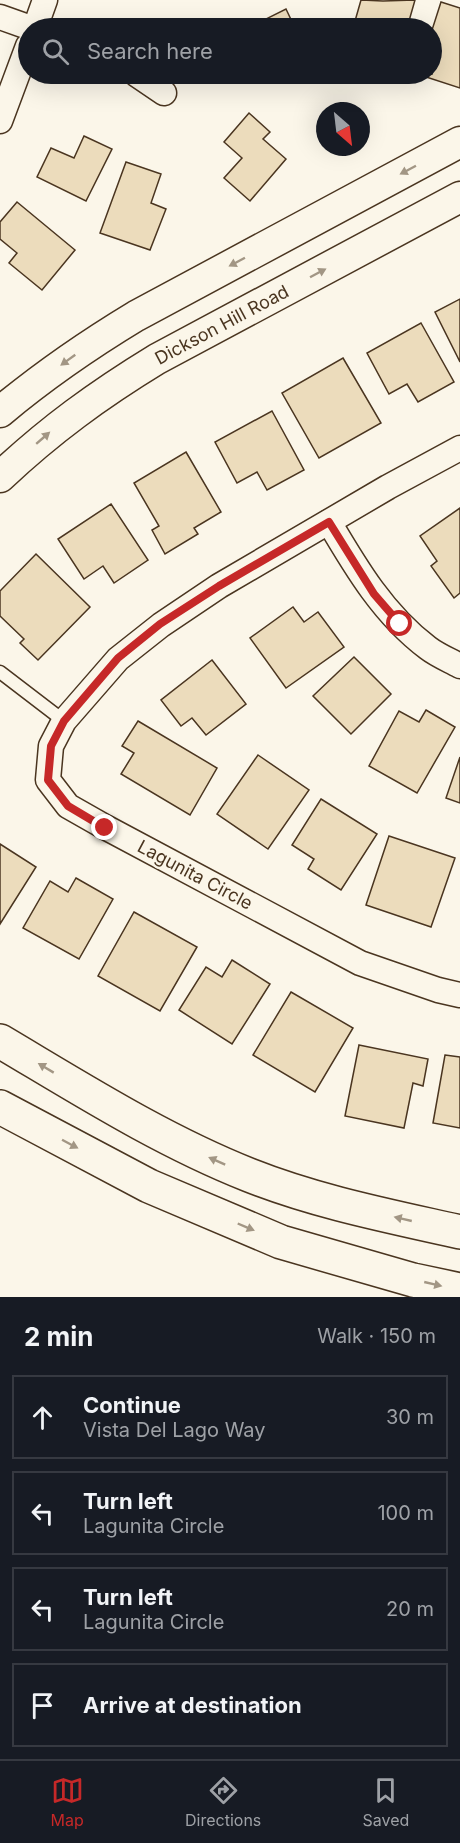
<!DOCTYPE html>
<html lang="en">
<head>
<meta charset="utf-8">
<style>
	:root { --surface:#171b24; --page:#242831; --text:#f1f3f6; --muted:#9ea1a6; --line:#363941; --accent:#c62828 }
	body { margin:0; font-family:Inter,sans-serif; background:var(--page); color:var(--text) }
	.compass { position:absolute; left:316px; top:102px; width:54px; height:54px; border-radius:50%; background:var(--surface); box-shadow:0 6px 24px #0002; rotate:152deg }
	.stop { position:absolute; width:18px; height:18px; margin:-14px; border:4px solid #c62828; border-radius:50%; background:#fff }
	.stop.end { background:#c62828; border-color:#fff; box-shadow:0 2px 6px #0008 }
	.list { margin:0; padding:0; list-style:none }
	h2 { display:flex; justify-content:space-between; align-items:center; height:78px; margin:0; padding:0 24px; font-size:26px }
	h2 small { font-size:20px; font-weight:400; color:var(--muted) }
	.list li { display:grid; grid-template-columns:39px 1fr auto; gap:18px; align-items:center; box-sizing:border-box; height:84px; margin:0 12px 12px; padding:0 12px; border:2px solid var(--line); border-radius:0px }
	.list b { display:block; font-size:22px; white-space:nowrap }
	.list p { margin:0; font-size:20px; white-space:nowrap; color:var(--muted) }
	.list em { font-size:20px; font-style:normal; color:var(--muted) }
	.icon { flex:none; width:33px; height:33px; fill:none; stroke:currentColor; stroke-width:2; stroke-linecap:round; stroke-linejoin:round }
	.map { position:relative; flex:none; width:460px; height:1297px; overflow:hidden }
	.search { position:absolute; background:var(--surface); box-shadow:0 6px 24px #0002; left:18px; right:18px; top:18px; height:66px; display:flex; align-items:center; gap:15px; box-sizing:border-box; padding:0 21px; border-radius:33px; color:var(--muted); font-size:22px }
	.sheet { height:462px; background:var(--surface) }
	nav { display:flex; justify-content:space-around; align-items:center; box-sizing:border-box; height:84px; border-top:2px solid var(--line); background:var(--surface); font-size:16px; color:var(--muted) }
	nav a { display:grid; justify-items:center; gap:3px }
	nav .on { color:var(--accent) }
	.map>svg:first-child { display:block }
</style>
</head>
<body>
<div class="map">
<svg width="460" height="1297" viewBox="0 0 460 1297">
	<rect width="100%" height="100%" fill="#fbf6e9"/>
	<g fill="#ecdcbc" stroke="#4a3520" stroke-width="1.5">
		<polygon points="361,0 383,1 415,0 407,28 353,28"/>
		<polygon points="441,2 460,8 460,88 417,74 432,74 432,30"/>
		<polygon points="286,9 295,28 226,28 246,19 250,27"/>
		<polygon points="249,113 270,132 263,139 286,159 250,201 224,178 242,158 224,142"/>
		<polygon points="84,136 112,149 86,201 37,177 51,148 74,158"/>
		<polygon points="126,162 161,174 151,203 166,209 150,250 100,233"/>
		<polygon points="17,202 75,250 42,290 9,263 17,253 0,239 0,222"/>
		<polygon points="460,299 460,362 435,312"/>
		<polygon points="421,323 454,382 418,402 407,384 389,394 367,353"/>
		<polygon points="343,358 381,423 319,458 282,393"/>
		<polygon points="272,411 304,470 267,490 257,472 237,483 215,442"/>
		<polygon points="186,452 221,512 194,528 198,534 165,554 152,530 159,526 134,483"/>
		<polygon points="111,504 148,560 114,583 103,566 84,579 58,539"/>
		<polygon points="460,508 460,593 454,598 431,566 437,561 420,536"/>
		<polygon points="36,554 90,607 38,660 20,643 24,639 0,616 0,591"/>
		<polygon points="293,607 304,622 318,612 344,647 286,688 250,638"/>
		<polygon points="354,657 391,694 351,734 313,696"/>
		<polygon points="212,660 246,704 206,735 192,718 181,726 161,700"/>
		<polygon points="426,710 455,727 417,793 369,766 399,711 419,722"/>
		<polygon points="138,721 217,768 190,815 121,774 134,753 122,746"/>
		<polygon points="258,755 309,790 268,849 217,814"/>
		<polygon points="460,757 460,803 446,798"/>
		<polygon points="321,799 377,834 341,890 308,869 314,859 292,845"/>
		<polygon points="389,836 455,858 431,927 366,905"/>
		<polygon points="0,844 36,867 0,924"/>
		<polygon points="76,878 113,899 79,959 23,928 50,881 68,892"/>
		<polygon points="134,912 197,947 160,1011 98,976"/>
		<polygon points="232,960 270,984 232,1044 179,1010 206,967 222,977"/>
		<polygon points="291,992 353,1028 315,1092 253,1055"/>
		<polygon points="359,1045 428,1059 423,1086 413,1083 404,1128 345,1116"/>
		<polygon points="445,1055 460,1057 460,1128 433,1123"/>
	</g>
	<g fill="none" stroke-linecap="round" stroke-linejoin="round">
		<g stroke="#4a3520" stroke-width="15">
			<polyline id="service" points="0,672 64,721"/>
		</g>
		<g stroke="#4a3520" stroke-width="27">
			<g id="minor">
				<polyline points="0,17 31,28"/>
				<polyline points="35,28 45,0"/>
				<polyline points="136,74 164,93"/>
				<polyline points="0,121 28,46"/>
				<polyline points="460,448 388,487 219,586 161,625 118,659 64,721 51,746 48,780 68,806 105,827 360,963 438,990 460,995"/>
				<path d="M329,522C356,568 384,615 428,648C437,655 449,660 460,666"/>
			</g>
		</g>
		<g stroke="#4a3520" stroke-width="33">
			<g id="tertiary">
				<path d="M0,412C43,376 88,345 136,316L460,142"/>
				<path d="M0,477C50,430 98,395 157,359L460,197"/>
			</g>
		</g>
		<g stroke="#4a3520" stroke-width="36">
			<g id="secondary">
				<path d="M0,1041C81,1089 161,1140 249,1175C317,1202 389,1216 460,1232"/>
				<polyline points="0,1107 149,1186 281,1242 413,1280 460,1290"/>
			</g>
		</g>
		<use href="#service" stroke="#fbf6e9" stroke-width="12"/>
		<use href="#minor" stroke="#fbf6e9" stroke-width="24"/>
		<use href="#tertiary" stroke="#fbf6e9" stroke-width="30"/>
		<use href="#secondary" stroke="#fbf6e9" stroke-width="33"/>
	</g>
	<defs><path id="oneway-solid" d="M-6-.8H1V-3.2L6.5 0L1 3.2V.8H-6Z" transform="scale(1.5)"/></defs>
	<g fill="#a29684">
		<use href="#oneway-solid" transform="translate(408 170) rotate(152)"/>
		<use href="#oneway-solid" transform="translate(237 262) rotate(152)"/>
		<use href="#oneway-solid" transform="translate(318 273) rotate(-28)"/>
		<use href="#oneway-solid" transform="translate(68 360) rotate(144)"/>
		<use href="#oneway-solid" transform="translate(43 438) rotate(-41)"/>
		<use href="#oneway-solid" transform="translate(46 1068) rotate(-149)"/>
		<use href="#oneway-solid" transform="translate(70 1144) rotate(28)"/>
		<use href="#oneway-solid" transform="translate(217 1161) rotate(-156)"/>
		<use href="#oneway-solid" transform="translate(403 1219) rotate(-167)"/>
		<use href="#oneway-solid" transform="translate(246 1227) rotate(23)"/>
		<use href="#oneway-solid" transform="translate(433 1284) rotate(13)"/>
	</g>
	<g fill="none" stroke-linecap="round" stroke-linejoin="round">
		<polyline stroke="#c62828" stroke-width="8" points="105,828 68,806 48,780 51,746 64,721 118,658 160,624 219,586 329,522 374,594 400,624"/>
	</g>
	<g text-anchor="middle" stroke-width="4.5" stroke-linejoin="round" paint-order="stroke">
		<g font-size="18" fill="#4a3520" stroke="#fbf6e9">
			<text transform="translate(222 325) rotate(-28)" y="6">Dickson Hill Road</text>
			<text transform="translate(195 875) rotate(28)" y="6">Lagunita Circle</text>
		</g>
	</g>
</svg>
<svg class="compass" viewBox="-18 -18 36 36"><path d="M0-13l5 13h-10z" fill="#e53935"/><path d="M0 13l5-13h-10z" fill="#9ea1a6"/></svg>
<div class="stop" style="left:400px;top:624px"></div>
<div class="stop end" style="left:105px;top:828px"></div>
<div class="search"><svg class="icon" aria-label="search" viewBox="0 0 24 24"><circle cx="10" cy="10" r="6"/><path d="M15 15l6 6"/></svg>Search here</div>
</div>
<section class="sheet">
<h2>2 min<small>Walk · 150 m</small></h2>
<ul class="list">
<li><svg class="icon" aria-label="ahead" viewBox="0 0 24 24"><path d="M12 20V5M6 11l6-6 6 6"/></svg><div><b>Continue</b><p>Vista Del Lago Way</p></div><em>30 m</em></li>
<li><svg class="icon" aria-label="left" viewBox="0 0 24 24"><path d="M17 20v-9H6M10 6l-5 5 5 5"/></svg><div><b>Turn left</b><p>Lagunita Circle</p></div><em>100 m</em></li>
<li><svg class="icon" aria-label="left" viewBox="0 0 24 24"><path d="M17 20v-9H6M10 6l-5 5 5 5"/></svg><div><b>Turn left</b><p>Lagunita Circle</p></div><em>20 m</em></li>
<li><svg class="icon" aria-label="arrive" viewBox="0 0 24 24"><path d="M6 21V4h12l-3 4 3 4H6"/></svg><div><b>Arrive at destination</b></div></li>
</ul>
</section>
<nav>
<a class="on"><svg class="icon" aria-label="map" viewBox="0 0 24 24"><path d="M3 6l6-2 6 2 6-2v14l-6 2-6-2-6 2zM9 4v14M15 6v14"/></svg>Map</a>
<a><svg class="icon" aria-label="directions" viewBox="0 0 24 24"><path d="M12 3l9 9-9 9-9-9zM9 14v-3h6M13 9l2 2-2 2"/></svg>Directions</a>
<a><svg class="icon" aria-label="saved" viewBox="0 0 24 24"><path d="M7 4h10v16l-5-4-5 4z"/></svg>Saved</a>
</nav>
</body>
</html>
